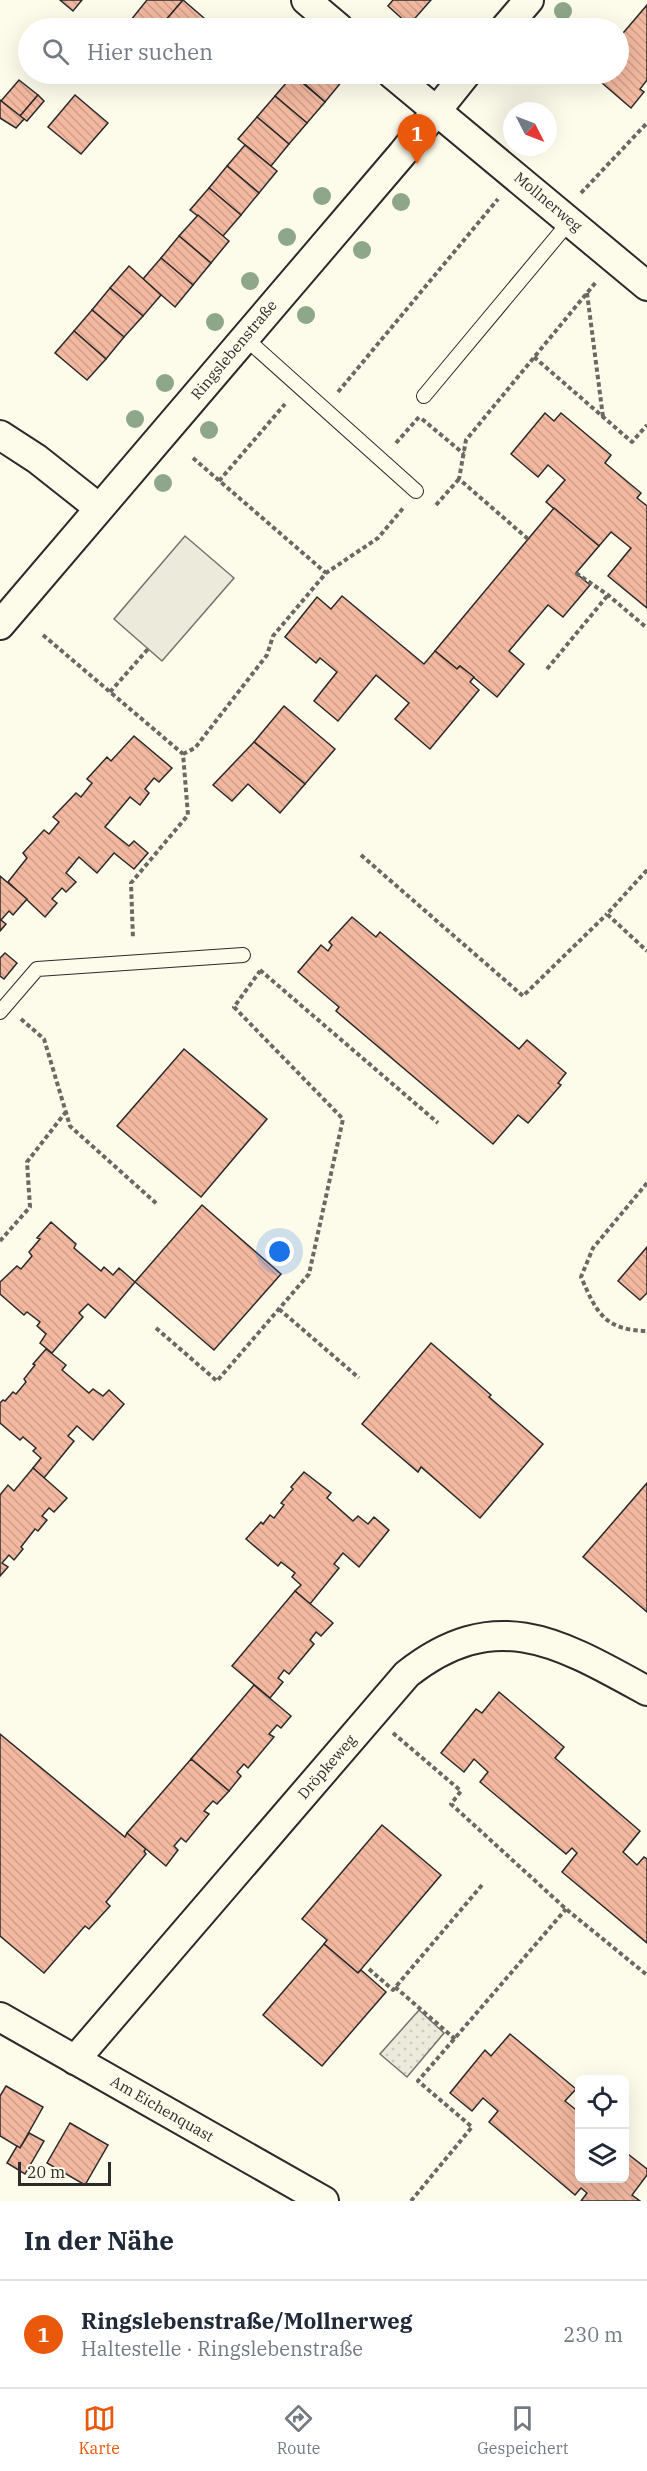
<!DOCTYPE html>
<html lang="de">
<head>
<meta charset="utf-8">
<style>
	:root { --surface:#fff; --page:#f2f2f3; --text:#1f2937; --muted:#747a83; --line:#e0e1e3; --accent:#ea580c }
	body { margin:0; font-family:"IBM Plex Serif",serif; background:var(--page); color:var(--text) }
	.controls { position:absolute; right:18px; bottom:18px; display:grid; overflow:hidden; border-radius:9px; box-shadow:0 6px 24px #0002 }
	.controls button { width:54px; height:54px; display:grid; place-items:center; padding:0; border:0; border-bottom:2px solid var(--line); background:var(--surface); color:var(--text); font:30px sans-serif }
	.compass { position:absolute; left:503px; top:102px; width:54px; height:54px; border-radius:50%; background:var(--surface); box-shadow:0 6px 24px #0002; rotate:132deg }
	.scale { position:absolute; left:18px; bottom:15px; width:93px; box-sizing:border-box; padding-left:6px; border:3px solid #2b2b2b; border-top:0; font-size:16px; line-height:21px; white-space:nowrap; color:#2b2b2b; -webkit-text-stroke:4px #fdfbea; paint-order:stroke }
	.you { position:absolute; left:280px; top:1252px; width:21px; height:21px; margin:-15px; border:4px solid #fff; border-radius:50%; background:#1a73e8; box-shadow:0 0 0 9px #1a73e833 }
	.badge { display:grid; place-items:center; width:39px; height:39px; border-radius:50%; background:var(--accent); color:#fff; font-size:20px; font-weight:700 }
	.pin { position:absolute; translate:-50% -50px; filter:drop-shadow(0 2px 3px #0008) }
	.pin::after { content:''; position:absolute; top:32px; width:21px; height:18px; background:inherit; clip-path:polygon(0 0,100% 0,50% 100%) }
	.list { margin:0; padding:0; list-style:none }
	h2 { display:flex; justify-content:space-between; align-items:center; height:78px; margin:0; padding:0 24px; font-size:26px }
	h2 small { font-size:20px; font-weight:400; color:var(--muted) }
	.list li { display:grid; grid-template-columns:39px 1fr auto; gap:18px; align-items:center; box-sizing:border-box; height:108px; padding:0 24px; border-top:2px solid var(--line) }
	.list b { display:block; font-size:22px; white-space:nowrap }
	.list p { margin:0; font-size:20px; white-space:nowrap; color:var(--muted) }
	.list em { font-size:20px; font-style:normal; color:var(--muted) }
	.icon { flex:none; width:33px; height:33px; fill:none; stroke:currentColor; stroke-width:2; stroke-linecap:round; stroke-linejoin:round }
	.map { position:relative; flex:none; width:647px; height:2201px; overflow:hidden }
	.search { position:absolute; background:var(--surface); box-shadow:0 6px 24px #0002; left:18px; right:18px; top:18px; height:66px; display:flex; align-items:center; gap:15px; box-sizing:border-box; padding:0 21px; border-radius:33px; color:var(--muted); font-size:22px }
	.sheet { height:186px; background:var(--surface) }
	nav { display:flex; justify-content:space-around; align-items:center; box-sizing:border-box; height:84px; border-top:2px solid var(--line); background:var(--surface); font-size:16px; color:var(--muted) }
	nav a { display:grid; justify-items:center; gap:3px }
	nav .on { color:var(--accent) }
	.map>svg:first-child { display:block }
</style>
</head>
<body>
<div class="map">
<svg width="647" height="2201" viewBox="0 0 647 2201">
	<defs>
		<pattern id="park-dots" width="8" height="8" patternUnits="userSpaceOnUse" patternTransform="scale(1.5)"><rect width="8" height="8" fill="#ecebdb"/><path d="M2 2h.1M6 6h.1" fill="none" stroke="#cbcabc" stroke-width="1.8" stroke-linecap="round"/></pattern>
		<pattern id="building-back-hatch" width="6" height="6" patternUnits="userSpaceOnUse" patternTransform="scale(1.5)"><rect width="6" height="6" fill="#f2b8a0"/><path d="M-1 5l2 2M0 0l6 6M5-1l2 2" fill="none" stroke="#d09e8a"/></pattern>
	</defs>
	<rect width="100%" height="100%" fill="#fdfbea"/>
	<polygon fill="url(#park-dots)" stroke="#74746e" stroke-width="1.5" points="419,2010 444,2033 407,2077 380,2054"/>
	<polygon fill="#ecebdb" stroke="#74746e" stroke-width="1.5" points="185,536 234,578 162,661 114,619"/>
	<g fill="url(#building-back-hatch)" stroke="#2b2b2b" stroke-width="1.5">
		<polygon points="60,0 82,0 73,11"/>
		<polygon points="147,0 183,0 159,28 129,28 126,26"/>
		<polygon points="183,0 204,18 195,28 159,28"/>
		<polygon points="393,0 431,0 409,25 388,6"/>
		<polygon points="647,5 647,80 640,89 644,92 631,108 594,76 597,74 618,74 618,39"/>
		<polygon points="294,74 336,74 343,80 325,102"/>
		<polygon points="293,75 325,102 307,123 275,96"/>
		<polygon points="19,80 38,95 20,116 1,101"/>
		<polygon points="38,95 44,101 27,121 20,116"/>
		<polygon points="75,95 108,123 81,154 48,127"/>
		<polygon points="275,96 307,123 289,144 257,117"/>
		<polygon points="0,100 24,119 16,128 0,118"/>
		<polygon points="257,117 289,144 271,166 238,139"/>
		<polygon points="245,145 277,171 259,193 227,166"/>
		<polygon points="227,166 259,193 241,215 209,188"/>
		<polygon points="209,188 241,215 223,236 190,210"/>
		<polygon points="198,215 229,241 211,263 179,236"/>
		<polygon points="179,236 211,263 193,285 161,258"/>
		<polygon points="161,258 193,285 175,307 143,279"/>
		<polygon points="129,266 161,295 143,316 110,288"/>
		<polygon points="110,288 143,316 124,337 92,310"/>
		<polygon points="92,310 124,337 106,359 74,331"/>
		<polygon points="74,331 106,359 87,380 55,353"/>
		<polygon points="545,413 554,421 561,413 611,455 605,463 641,493 637,498 647,506 647,608 608,576 631,548 611,532 599,546 546,502 565,480 548,465 538,477 511,454"/>
		<polygon points="554,508 599,546 576,573 590,585 563,617 548,605 509,651 524,664 497,697 460,666 457,669 435,651"/>
		<polygon points="342,596 424,664 435,651 457,669 460,666 474,677 470,682 479,690 430,749 395,719 409,703 376,675 338,721 314,701 337,672 320,658 316,663 285,637 317,597 331,609"/>
		<polygon points="284,706 335,749 305,784 254,742"/>
		<polygon points="134,736 172,768 159,782 154,778 145,789 149,793 140,805 130,797 105,827 129,846 134,841 148,853 134,869 114,853 97,873 79,857 66,873 76,882 66,892 62,888 52,899 57,903 45,917 8,882 27,858 23,853 44,830 49,834 59,822 53,817 76,793 81,797 92,783 87,779 107,757 111,761"/>
		<polygon points="254,742 305,784 280,813 248,784 232,801 213,785"/>
		<polygon points="0,876 27,899 13,915 9,911 1,920 6,924 0,931"/>
		<polygon points="352,917 376,937 380,932 519,1049 527,1040 566,1073 558,1083 561,1085 528,1123 518,1115 493,1144 336,1011 339,1007 298,972 321,945 328,951 332,945 329,942"/>
		<polygon points="5,953 17,963 4,979 0,976 0,958"/>
		<polygon points="184,1049 267,1119 201,1197 117,1126"/>
		<polygon points="202,1205 281,1274 214,1350 135,1282"/>
		<polygon points="51,1222 76,1244 74,1248 101,1271 104,1267 113,1275 119,1268 135,1282 105,1318 88,1304 79,1313 83,1317 52,1353 40,1343 46,1334 37,1326 40,1322 27,1312 24,1315 0,1294 0,1282 17,1266 21,1269 32,1256 29,1252 40,1239 37,1238"/>
		<polygon points="647,1247 647,1293 640,1300 618,1281"/>
		<polygon points="431,1343 491,1395 489,1397 543,1444 480,1518 421,1467 418,1472 362,1424"/>
		<polygon points="46,1349 66,1365 62,1370 89,1393 93,1389 103,1396 109,1390 124,1404 93,1440 77,1426 68,1436 74,1441 44,1478 33,1468 41,1458 33,1451 36,1448 23,1437 20,1440 0,1423 0,1403 3,1400 5,1401 13,1392 16,1394 26,1382 24,1379 35,1365 33,1364"/>
		<polygon points="33,1468 67,1498 54,1512 49,1508 42,1516 47,1520 38,1531 35,1529 21,1547 23,1549 14,1560 9,1555 2,1563 8,1567 0,1576 0,1495 8,1485 14,1491"/>
		<polygon points="304,1472 331,1493 327,1498 353,1521 358,1516 368,1524 374,1517 389,1530 359,1567 343,1553 334,1564 339,1568 310,1604 295,1591 301,1585 292,1577 295,1573 281,1562 278,1566 246,1539 261,1522 263,1524 270,1515 274,1518 284,1505 281,1503 293,1489 291,1487"/>
		<polygon points="647,1483 647,1612 583,1557"/>
		<polygon points="295,1591 333,1623 321,1636 316,1632 310,1640 314,1644 289,1674 284,1670 278,1678 283,1682 270,1698 232,1666"/>
		<polygon points="254,1685 291,1716 281,1728 277,1725 269,1734 274,1737 248,1768 244,1764 237,1772 241,1776 229,1791 191,1759"/>
		<polygon points="499,1692 564,1747 555,1758 640,1831 623,1852 637,1865 644,1857 647,1859 647,1943 562,1872 577,1853 572,1848 566,1854 480,1782 488,1772 474,1759 464,1772 441,1753 476,1709 482,1713"/>
		<polygon points="0,1734 125,1837 127,1833 146,1849 144,1851 146,1854 106,1902 110,1906 89,1929 85,1926 44,1973 0,1936"/>
		<polygon points="191,1759 229,1791 217,1804 213,1801 204,1811 209,1814 186,1842 181,1838 174,1846 178,1850 166,1866 127,1833"/>
		<polygon points="382,1825 441,1875 358,1973 324,1944 327,1940 302,1919"/>
		<polygon points="324,1944 358,1973 361,1970 386,1992 322,2066 263,2015"/>
		<polygon points="510,2034 576,2089 565,2101 580,2113 580,2178 624,2178 624,2151 647,2169 647,2175 632,2195 640,2201 581,2201 587,2193 581,2188 575,2195 489,2122 498,2111 483,2098 472,2111 450,2093 485,2050 491,2056"/>
		<polygon points="6,2086 43,2107 20,2148 0,2136 0,2096"/>
		<polygon points="70,2123 108,2145 85,2185 47,2163"/>
		<polygon points="29,2133 44,2141 25,2174 7,2163 17,2146 20,2148"/>
	</g>
	<g fill="none" stroke-linecap="round" stroke-linejoin="round">
		<g stroke="#2b2b2b" stroke-width="16">
			<g id="lane">
				<polyline points="244,337 416,491"/>
				<polyline points="424,396 570,221"/>
				<polyline points="0,1012 37,969 243,955"/>
			</g>
		</g>
		<g stroke="#2b2b2b" stroke-width="32">
			<g id="street">
				<polyline points="306,0 339,28"/>
				<polyline points="505,28 529,0"/>
				<polyline points="392,74 647,286"/>
				<polyline points="0,435 37,459 99,508"/>
				<polyline points="0,625 402,154 466,74"/>
				<polyline points="0,2017 324,2201"/>
				<path d="M75,2060L407,1674C496,1604 560,1643 647,1691"/>
			</g>
		</g>
		<g stroke="#6a6964" stroke-width="4" stroke-dasharray="4.5 3" stroke-linecap="butt">
			<polyline points="581,193 647,123"/>
			<polyline points="587,293 603,417"/>
			<polyline points="534,357 632,442 647,425"/>
			<polyline points="338,392 498,199"/>
			<polyline points="422,419 464,454"/>
			<polyline points="396,443 419,417"/>
			<polyline points="193,458 326,573"/>
			<polyline points="219,481 285,404"/>
			<polyline points="436,505 459,479"/>
			<polyline points="528,539 459,479 466,440 596,282"/>
			<polyline points="576,573 608,595 647,628"/>
			<polyline points="43,635 183,754 188,815 131,883 133,939"/>
			<polyline points="547,669 608,595"/>
			<polyline points="110,692 148,649"/>
			<polyline points="183,754 195,748 267,655 273,636 326,573 378,538 404,507"/>
			<polyline points="361,855 523,996 607,914"/>
			<polyline points="647,870 607,914 647,951"/>
			<polyline points="260,970 438,1123"/>
			<polyline points="21,1019 44,1039 70,1126 158,1205"/>
			<path d="M647,1183L593,1248L581,1277C597,1313 604,1330 647,1331"/>
			<polyline points="0,1241 30,1207 27,1162 65,1113"/>
			<polyline points="279,1309 359,1378"/>
			<polyline points="156,1328 217,1381 309,1274 343,1119 234,1007 260,971"/>
			<polyline points="393,1733 461,1791 451,1804 566,1909 647,1975"/>
			<polyline points="369,1969 393,1990 482,1885"/>
			<polyline points="395,1987 455,2039"/>
			<polyline points="411,2201 472,2127 418,2081 566,1909"/>
		</g>
		<use href="#lane" stroke="#fdfbea" stroke-width="14"/>
		<use href="#street" stroke="#fdfbea" stroke-width="28"/>
	</g>
	<g fill="#8ea78a">
		<circle cx="563" cy="11" r="9"/>
		<circle cx="322" cy="196" r="9"/>
		<circle cx="401" cy="202" r="9"/>
		<circle cx="287" cy="237" r="9"/>
		<circle cx="362" cy="250" r="9"/>
		<circle cx="250" cy="281" r="9"/>
		<circle cx="306" cy="315" r="9"/>
		<circle cx="215" cy="322" r="9"/>
		<circle cx="165" cy="383" r="9"/>
		<circle cx="135" cy="419" r="9"/>
		<circle cx="209" cy="430" r="9"/>
		<circle cx="163" cy="483" r="9"/>
	</g>
	<g text-anchor="middle" stroke-width="4.5" stroke-linejoin="round" paint-order="stroke">
		<g font-size="15" fill="#2b2b2b" stroke="#fdfbea">
			<text transform="translate(548 202) rotate(40)" y="5">Mollnerweg</text>
			<text transform="translate(234 350) rotate(-50)" y="5">Ringslebenstraße</text>
			<text transform="translate(327 1767) rotate(-49)" y="5">Dröpkeweg</text>
			<text transform="translate(162 2109) rotate(30)" y="5">Am Eichenquast</text>
		</g>
	</g>
</svg>
<div class="controls">
<button><svg class="icon" aria-label="locate" viewBox="0 0 24 24"><circle cx="12" cy="12" r="6"/><path d="M12 2v4M12 18v4M2 12h4M18 12h4"/></svg></button>
<button><svg class="icon" aria-label="layers" viewBox="0 0 24 24"><path d="M12 4l9 5-9 5-9-5zM3 14l9 5 9-5"/></svg></button>
</div>
<svg class="compass" viewBox="-18 -18 36 36"><path d="M0-13l5 13h-10z" fill="#e53935"/><path d="M0 13l5-13h-10z" fill="#747a83"/></svg>
<div class="scale">20 m</div>
<div class="you"></div>
<div class="pin badge" style="left:417px;top:164px">1</div>
<div class="search"><svg class="icon" aria-label="search" viewBox="0 0 24 24"><circle cx="10" cy="10" r="6"/><path d="M15 15l6 6"/></svg>Hier suchen</div>
</div>
<section class="sheet">
<h2>In der Nähe<small></small></h2>
<ul class="list">
<li><span class="badge">1</span><div><b>Ringslebenstraße/Mollnerweg</b><p>Haltestelle · Ringslebenstraße</p></div><em>230 m</em></li>
</ul>
</section>
<nav>
<a class="on"><svg class="icon" aria-label="map" viewBox="0 0 24 24"><path d="M3 6l6-2 6 2 6-2v14l-6 2-6-2-6 2zM9 4v14M15 6v14"/></svg>Karte</a>
<a><svg class="icon" aria-label="directions" viewBox="0 0 24 24"><path d="M12 3l9 9-9 9-9-9zM9 14v-3h6M13 9l2 2-2 2"/></svg>Route</a>
<a><svg class="icon" aria-label="saved" viewBox="0 0 24 24"><path d="M7 4h10v16l-5-4-5 4z"/></svg>Gespeichert</a>
</nav>
</body>
</html>
